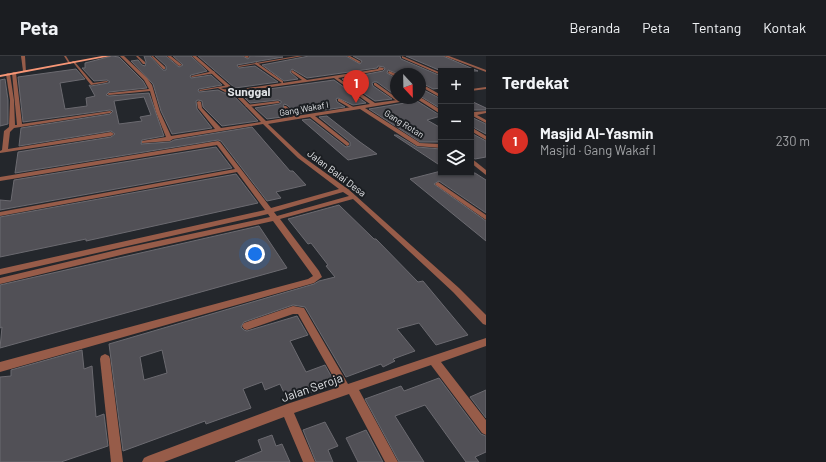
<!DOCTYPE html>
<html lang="id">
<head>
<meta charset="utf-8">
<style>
	:root { --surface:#1b1d21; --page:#24262a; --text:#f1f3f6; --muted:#a0a2a5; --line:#393b3f; --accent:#d93025 }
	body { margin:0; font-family:Barlow,sans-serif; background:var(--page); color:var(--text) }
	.controls { position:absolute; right:12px; top:12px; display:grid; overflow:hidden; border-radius:0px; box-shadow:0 1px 3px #0004 }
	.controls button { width:36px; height:36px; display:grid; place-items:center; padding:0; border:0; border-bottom:1px solid var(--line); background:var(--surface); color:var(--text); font:20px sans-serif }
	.compass { position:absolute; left:390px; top:12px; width:36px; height:36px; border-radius:50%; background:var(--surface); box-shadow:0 1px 3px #0004; rotate:158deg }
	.you { position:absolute; left:255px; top:198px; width:14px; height:14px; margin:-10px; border:3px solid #fff; border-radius:50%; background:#1a73e8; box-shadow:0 0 0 6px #1a73e833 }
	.badge { display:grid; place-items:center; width:26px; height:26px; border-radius:50%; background:var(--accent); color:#fff; font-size:13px; font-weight:700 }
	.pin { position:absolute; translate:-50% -33px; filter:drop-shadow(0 1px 2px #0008) }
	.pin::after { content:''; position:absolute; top:21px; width:14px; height:12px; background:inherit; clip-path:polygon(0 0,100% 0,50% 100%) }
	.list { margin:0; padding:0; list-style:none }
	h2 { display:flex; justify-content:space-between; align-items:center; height:52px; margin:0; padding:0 16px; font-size:17px }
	h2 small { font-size:13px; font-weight:400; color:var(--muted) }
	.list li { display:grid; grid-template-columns:26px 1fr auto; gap:12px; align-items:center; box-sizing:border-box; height:64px; padding:0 16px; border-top:1px solid var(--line) }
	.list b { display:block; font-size:15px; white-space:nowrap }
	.list p { margin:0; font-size:13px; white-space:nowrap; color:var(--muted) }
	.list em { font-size:13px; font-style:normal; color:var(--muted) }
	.icon { flex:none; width:22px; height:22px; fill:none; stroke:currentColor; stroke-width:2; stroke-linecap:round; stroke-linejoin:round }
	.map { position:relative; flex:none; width:486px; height:406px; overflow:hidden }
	header { display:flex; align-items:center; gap:24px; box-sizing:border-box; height:56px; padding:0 20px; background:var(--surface); border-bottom:1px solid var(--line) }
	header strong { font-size:19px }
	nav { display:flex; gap:22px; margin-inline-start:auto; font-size:14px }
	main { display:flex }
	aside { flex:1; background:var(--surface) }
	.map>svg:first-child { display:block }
</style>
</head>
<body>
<header>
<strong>Peta</strong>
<nav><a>Beranda</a><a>Peta</a><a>Tentang</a><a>Kontak</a></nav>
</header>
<main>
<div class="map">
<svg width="486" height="406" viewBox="0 0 486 406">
	<rect width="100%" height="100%" fill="#24272c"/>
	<g fill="#515056" stroke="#6b6a70" fill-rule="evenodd">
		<path d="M112,0L119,1L143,25L147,32L109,36L106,39L109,40L149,37L164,80L142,84L141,88L170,86L174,84L252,71L290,115H293L306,129L276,136L281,142L267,145L221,85L218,84L15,117L18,96L111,81L115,78L111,75L19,90L21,72L110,58L113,55L110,54L23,66L18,21L76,13L85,23L60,27L65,53L87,50L86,42L95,40L89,29L91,30L108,27L110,26L107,24L94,25L82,12H85V7ZM144,41L151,59L140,61L142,65L119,68L114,45Z"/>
		<polygon points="144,0 150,0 163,14 166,14 166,10 155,0 166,0 179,11 183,9 173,0 191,0 207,15 191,19 190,20 191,22 211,19 222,29 199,33 198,34 199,36 218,34 224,37 231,37 258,65 222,70 203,51 202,45 198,44 196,45 197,53 212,72 172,78 161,55 153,28 131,5 138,4 142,9 145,10 146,6"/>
		<polygon points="198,0 243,0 248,3 250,0 283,1 237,9 239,12 255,10 278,26 235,32"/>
		<polygon points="309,0 346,0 360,8 362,5 353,0 400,0 401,3 441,20 441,32 433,33 420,26 420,18 398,18 388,14 387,17 396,22 396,40 377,26 374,26 372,27 373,30 392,43 375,45 342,23 383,15 385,13 384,11 378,10 377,12 307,22 292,13 290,16 298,23 284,25 262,9"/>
		<polygon points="406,0 443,0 478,15 441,15"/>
		<polygon points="5,23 8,44 8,68 0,70 0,24"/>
		<polygon points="334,24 366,47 353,49 338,42 336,43 337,46 345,51 297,58 287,49 284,48 283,53 290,60 267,63 255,52 279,48 281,47 281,45 278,44 250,47 240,37"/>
		<polygon points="420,32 441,43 441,50 438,51 420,40"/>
		<polygon points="417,45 441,60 427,64 441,72 441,86 420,86 369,53"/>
		<polygon points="471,45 486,52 486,54 471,54"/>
		<polygon points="327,60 360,86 377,98 348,104 302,64 310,63 346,91 350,90 350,86 319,61"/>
		<polygon points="471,61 486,68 486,78 471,70"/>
		<polygon points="471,77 486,85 486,101 475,103 471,101"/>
		<polygon points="394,79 397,79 417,91 441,93 441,110"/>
		<polygon points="216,91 232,112 0,154 0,144 11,145 14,124"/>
		<polygon points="441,115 441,117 475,117 486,124 486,157 439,125 434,128 486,165 486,185 410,123"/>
		<polygon points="236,118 258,147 86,185 86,183 0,201 0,161"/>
		<path d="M339,149L374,183H376L418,226L423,225L468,279L436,289L419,267L397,273L415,295L393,303L395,305L383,311L381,308L346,321L305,251L293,249L244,266L241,271L244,274L247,275L297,260L308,279L290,285L306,316L325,309L335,327L307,338L304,332L285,339L280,328L265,334L262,326L243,333L251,352L206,368L205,365L123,395L109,288L314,228L319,225L335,221L326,210L328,209L311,187L308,188L288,163ZM162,294L167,317L144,324L140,301Z"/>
		<polygon points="259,170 287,212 0,292 2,271 0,272 0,229"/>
		<polygon points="82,294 84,313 92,310 96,361 104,358 108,390 61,406 0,406 0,321 11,320 11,314"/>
		<polygon points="439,322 481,378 486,380 486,396 475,401 479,406 466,406 425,349 395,360 424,406 399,406 365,343 401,330 404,335"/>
		<polygon points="486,334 486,362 470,341"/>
		<polygon points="325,366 338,390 328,394 333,406 316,406 303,374"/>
		<polygon points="366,374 383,406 358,406 346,382"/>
		<polygon points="272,379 276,390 282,388 290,406 235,406 262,395 258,384"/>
	</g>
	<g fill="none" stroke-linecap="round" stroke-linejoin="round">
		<g fill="#975c49" fill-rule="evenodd">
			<polygon points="64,0 66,0 71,8 69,8"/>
			<polygon points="136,0 138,0 145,6 145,8 143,8"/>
			<polygon points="151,0 153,0 165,11 165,13 163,13"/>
			<polygon points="297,0 303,0 239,11 238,10"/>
			<polygon points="347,0 350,0 361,6 359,7"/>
			<polygon points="72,5 74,5 93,27 107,25 108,26 91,29"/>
			<polygon points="214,15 215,17 192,21 191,20"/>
			<polygon points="374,27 376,27 401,45 398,46 374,29"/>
			<path d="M229,29L230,30V31L221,32C227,35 231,32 234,34V35L225,36L218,32L200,35L199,34Z"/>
			<polygon points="338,43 340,43 355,52 352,53 338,45"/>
			<polygon points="278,45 280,46 279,47 247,51 245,50 247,49"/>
			<polygon points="284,50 286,50 298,61 298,63 296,63 284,52"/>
		</g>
		<g fill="#975c49" fill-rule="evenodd">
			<polygon points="21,0 25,0 26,16 23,15"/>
			<path d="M120,0H124L147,22L152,29L160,56L171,80L215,73L198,52L197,46L199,45L201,46L202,52L221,72L261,66L231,35L192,0H196L235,34L282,27L255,8L256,6L283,25V27L302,24L291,16L292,14L307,24L378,13L379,11L384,12L383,14L338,22L375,47L420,41L441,54V57H439L417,43L365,52L420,87L441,88V92L417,90L360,53L315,60L349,87V89L347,90L310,61L268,68L302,100L345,131L347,132L459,232L486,259V269L483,268L453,236L353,143L280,163L319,215L322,221L314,227L0,316V306L308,223L313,220L273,165L125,198L0,228V222L125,192L270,161L268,158L0,219V213L265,154L237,116L0,160V156L235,113L217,89L0,125V121L218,85L220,86L271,152L339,133L298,102L263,68L173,83L170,85L142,87V85L166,81L156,56L150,35L109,39L107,38L109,37L149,33L144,24ZM334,22L370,48L266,65L237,36ZM343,136L349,140L277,160L274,156Z"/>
			<polygon points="167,0 171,0 182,9 179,10"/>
			<polygon points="244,0 248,0 249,1 247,2"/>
			<polygon points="402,0 441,17 441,19 402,2"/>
			<polygon points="444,0 449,0 486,14 486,16"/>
			<polygon points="389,15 396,18 396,21 388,17"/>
			<polygon points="14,16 16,17 22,68 110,55 112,56 110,57 14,72 10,76 8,93 111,76 114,78 111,80 0,97 0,95 2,94 4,75 9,71 10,44 6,18 8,17 10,18 14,44 15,69 17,69 12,17"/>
			<polygon points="420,27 441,39 441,42 420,30"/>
			<polygon points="486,31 486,33 471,35 471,33"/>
			<polygon points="486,55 486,57 477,59 486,64 486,67 471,59 471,56 474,56"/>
			<polygon points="471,71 486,80 486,84 471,75"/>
			<polygon points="471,102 486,114 486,119 471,107"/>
			<polygon points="438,126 486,159 486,164 436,129 435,128"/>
			<polygon points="293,250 304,252 348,328 486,282 486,290 441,306 486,364 486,379 482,377 431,309 359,334 398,406 385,406 349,338 294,357 315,406 303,406 284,361 164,406 142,406 144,402 148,400 287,348 339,331 298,258 293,258 247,274 244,273 242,270 244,267"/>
			<polygon points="105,298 109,300 110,303 123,406 111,406 100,303 101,300"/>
		</g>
		<polygon fill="#f89777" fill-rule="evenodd" points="102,0 111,0 0,21 0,19"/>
	</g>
	<g text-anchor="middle" stroke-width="4" stroke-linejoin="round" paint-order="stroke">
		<g font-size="9" fill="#e0e2e5" stroke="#1b1e22">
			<text transform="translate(304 53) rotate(-10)" y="3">Gang Wakaf I</text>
			<text transform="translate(404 68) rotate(32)" y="3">Gang Rotan</text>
		</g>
		<g font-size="10" fill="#e0e2e5" stroke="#1b1e22">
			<text transform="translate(337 117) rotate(37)" y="4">Jalan Balai Desa</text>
		</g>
		<g font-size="12" font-weight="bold" fill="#e0e2e5" stroke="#1b1e22">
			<text x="249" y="40">Sunggal</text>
		</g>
		<g font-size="12" fill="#e0e2e5" stroke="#1b1e22">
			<text transform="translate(312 332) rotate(-19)" y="4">Jalan Seroja</text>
		</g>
	</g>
</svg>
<div class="controls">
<button>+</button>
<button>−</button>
<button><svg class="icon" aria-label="layers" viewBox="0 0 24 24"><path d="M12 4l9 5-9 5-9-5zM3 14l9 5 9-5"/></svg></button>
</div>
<svg class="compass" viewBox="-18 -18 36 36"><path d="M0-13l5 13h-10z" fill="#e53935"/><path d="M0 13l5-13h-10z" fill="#a0a2a5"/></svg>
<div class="you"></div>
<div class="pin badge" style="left:356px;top:47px">1</div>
</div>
<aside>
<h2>Terdekat<small></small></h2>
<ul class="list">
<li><span class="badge">1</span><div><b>Masjid Al-Yasmin</b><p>Masjid · Gang Wakaf I</p></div><em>230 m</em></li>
</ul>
</aside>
</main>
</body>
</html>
